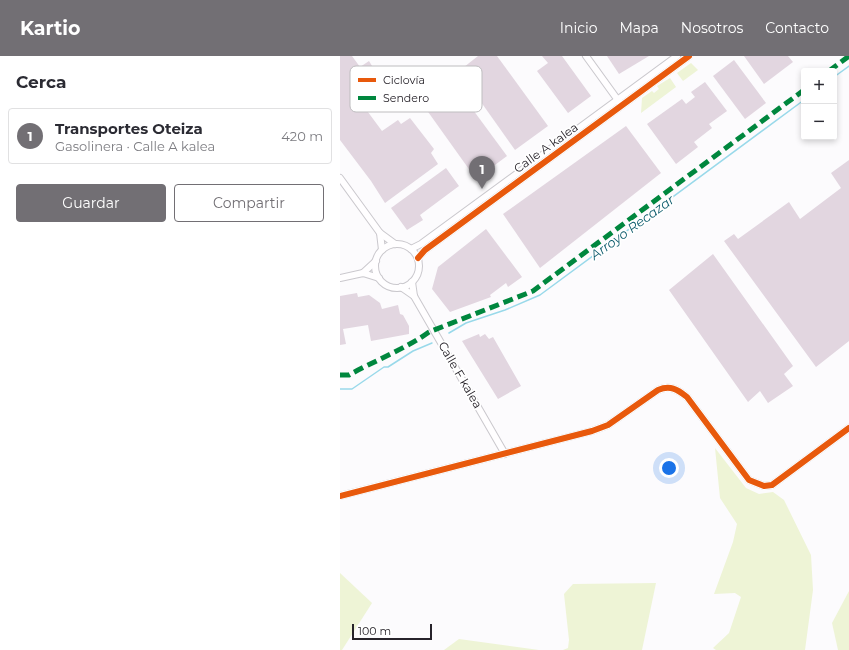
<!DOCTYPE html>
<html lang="es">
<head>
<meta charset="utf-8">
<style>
	:root { --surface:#fff; --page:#f7f7f7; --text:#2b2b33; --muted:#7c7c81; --line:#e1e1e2; --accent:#726f74 }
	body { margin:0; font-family:Montserrat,sans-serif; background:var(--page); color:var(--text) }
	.controls { position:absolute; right:12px; top:12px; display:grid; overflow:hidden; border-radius:4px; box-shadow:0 2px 6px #0003 }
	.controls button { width:36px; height:36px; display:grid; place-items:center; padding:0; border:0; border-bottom:1px solid var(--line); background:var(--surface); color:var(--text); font:20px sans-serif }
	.scale { position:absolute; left:12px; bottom:10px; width:80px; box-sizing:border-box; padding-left:4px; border:2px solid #27232a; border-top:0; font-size:11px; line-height:14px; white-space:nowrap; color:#27232a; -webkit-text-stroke:3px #fff; paint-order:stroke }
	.you { position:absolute; left:329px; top:412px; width:14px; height:14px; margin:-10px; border:3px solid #fff; border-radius:50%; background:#1a73e8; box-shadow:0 0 0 6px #1a73e833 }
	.badge { display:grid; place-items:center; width:26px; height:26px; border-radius:50%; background:var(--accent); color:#fff; font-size:13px; font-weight:700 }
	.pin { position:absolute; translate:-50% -33px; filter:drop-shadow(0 1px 2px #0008) }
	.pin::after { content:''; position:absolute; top:21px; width:14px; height:12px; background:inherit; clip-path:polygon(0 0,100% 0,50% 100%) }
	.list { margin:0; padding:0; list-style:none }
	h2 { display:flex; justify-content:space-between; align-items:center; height:52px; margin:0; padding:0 16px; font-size:17px }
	h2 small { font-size:13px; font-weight:400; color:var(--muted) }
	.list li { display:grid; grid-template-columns:26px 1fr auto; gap:12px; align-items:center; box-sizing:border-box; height:56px; margin:0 8px 8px; padding:0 8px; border:1px solid var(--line); border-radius:4px }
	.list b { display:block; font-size:15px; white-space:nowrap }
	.list p { margin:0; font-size:13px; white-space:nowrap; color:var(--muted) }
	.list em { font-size:13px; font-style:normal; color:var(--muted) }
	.actions { display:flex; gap:8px; padding:12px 16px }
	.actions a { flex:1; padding:9px 0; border:1px solid var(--accent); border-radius:4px; text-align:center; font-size:14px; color:var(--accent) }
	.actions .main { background:var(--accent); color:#fff }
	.map { position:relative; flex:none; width:509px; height:594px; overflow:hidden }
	header { display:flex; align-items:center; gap:24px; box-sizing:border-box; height:56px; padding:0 20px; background:var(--accent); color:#fff }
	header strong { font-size:19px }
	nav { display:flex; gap:22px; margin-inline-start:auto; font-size:14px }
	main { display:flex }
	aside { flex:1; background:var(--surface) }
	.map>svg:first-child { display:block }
</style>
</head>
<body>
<header>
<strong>Kartio</strong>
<nav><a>Inicio</a><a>Mapa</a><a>Nosotros</a><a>Contacto</a></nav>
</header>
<main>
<aside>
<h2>Cerca<small></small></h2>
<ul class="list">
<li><span class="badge">1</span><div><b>Transportes Oteiza</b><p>Gasolinera · Calle A kalea</p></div><em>420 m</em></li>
</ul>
<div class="actions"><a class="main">Guardar</a><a>Compartir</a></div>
</aside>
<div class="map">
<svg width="509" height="594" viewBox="0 0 509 594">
	<rect width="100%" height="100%" fill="#fcfbfd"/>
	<g fill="#eef4d6">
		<polygon points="351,7 358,14 343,25 337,17"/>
		<polygon points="330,22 336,31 301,57 302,42 312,35 314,37 319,33 317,30"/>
		<polygon points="375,392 406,432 419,438 433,436 444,444 471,499 473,534 465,594 376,594 373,592 389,577 401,541 395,537 374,538 393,486 397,468 380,442"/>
		<polygon points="0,517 32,547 2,594 0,594"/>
		<polygon points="316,527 302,594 223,594 228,592 229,584 224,538 233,528"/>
		<polygon points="509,535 509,594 498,594 492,567"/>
		<polygon points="119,583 199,594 104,594"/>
	</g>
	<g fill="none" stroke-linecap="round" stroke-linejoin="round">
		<g stroke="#99d9ea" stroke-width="1.5">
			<polyline points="494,21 509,10"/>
			<polyline points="109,277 126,267 165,254 200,239 464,44"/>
			<polyline points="0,333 12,333 44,311 48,311 73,295 92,287"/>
		</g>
	</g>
	<g fill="#e2d6e0">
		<polygon points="0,0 12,0 20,11 29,5 45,31 22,48 42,75 58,64 61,68 70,62 94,93 91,97 98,108 45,147 31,125 0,84"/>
		<polygon points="138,0 157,0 208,70 175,94 119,15"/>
		<polygon points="202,0 222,0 251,40 228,57 197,15 208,7"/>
		<polygon points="267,0 309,0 279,18"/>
		<polygon points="404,0 448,0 453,6 424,28"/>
		<polygon points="394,4 426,47 405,63 373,20"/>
		<polygon points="111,24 167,100 136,123 81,46"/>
		<polygon points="365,26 387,55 369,68 372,72 354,86 358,91 336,108 307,68 342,43 346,48 355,41 351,36"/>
		<polygon points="286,70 321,117 200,212 163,158"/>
		<polygon points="509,104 509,285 476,311 384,185 394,178 398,183 449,146 460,163 501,132 491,117"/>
		<polygon points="106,112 119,130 80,159 83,164 67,174 51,152"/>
		<polygon points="146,173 182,221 168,231 166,227 150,239 151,241 110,256 92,233 98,211"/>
		<polygon points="373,198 453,310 444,318 453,330 428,347 420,335 408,346 329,234"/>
		<polygon points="17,237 18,241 29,239 40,247 42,253 58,249 60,258 63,259 69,270 69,278 31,285 28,269 3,273 6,288 0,289 0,240"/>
		<polygon points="139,278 140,281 145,278 149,283 153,281 181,330 158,343 122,285"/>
	</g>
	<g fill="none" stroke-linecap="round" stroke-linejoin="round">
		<g stroke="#cac8cd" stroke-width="8">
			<g id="minor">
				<polyline points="246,0 280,47"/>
				<polyline points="0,122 40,177 42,194"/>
				<polyline points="40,177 55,188"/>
				<circle cx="57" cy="210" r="22"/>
				<polyline points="71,193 81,188 337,0"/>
				<polyline points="78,202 85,194 349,0"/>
				<polyline points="23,217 36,205"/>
				<polyline points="0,222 23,217 39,222"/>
				<polyline points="72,226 74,240 165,398"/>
				<polyline points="61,231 74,240"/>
				<path d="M0,440L252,375L268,369L318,334C330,329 337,333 347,341L409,424L424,430L432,429L509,372"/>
			</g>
		</g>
		<use href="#minor" stroke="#fffeff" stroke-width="6"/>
		<g stroke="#00873e" stroke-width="5" stroke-dasharray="10 5" stroke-linecap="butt">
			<polyline points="489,15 509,0"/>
			<path d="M0,319H9C34,305 67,292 89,276L193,235L464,34"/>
		</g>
		<g stroke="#fff" stroke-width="8">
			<g id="cycleway">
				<polyline points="78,202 85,194 349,0"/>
				<path d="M0,440L252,375L268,369L318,334C330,329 337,333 347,341L409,424L424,430L432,429L509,372"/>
			</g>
		</g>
		<use href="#cycleway" stroke="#e8590c" stroke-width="6"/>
	</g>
	<g text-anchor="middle" stroke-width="3.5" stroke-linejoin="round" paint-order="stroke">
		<g font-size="12" fill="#27232a" stroke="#fff">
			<text transform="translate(206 92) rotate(-36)" y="4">Calle A kalea</text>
			<text transform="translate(120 319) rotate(60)" y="4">Calle F kalea</text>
		</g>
		<g font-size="13" font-style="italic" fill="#0c5b6c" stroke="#fff">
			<text transform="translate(292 171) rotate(-36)" y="5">Arroyo Recazar</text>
		</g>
	</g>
	<rect x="10" y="10" width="132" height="46" rx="6" fill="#fff" stroke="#bebdbf" stroke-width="1"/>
	<rect x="18" y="22" width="18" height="4" fill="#e8590c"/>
	<rect x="18" y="40" width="18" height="4" fill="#00873e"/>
	<g font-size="11" fill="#27232a">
		<text x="43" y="28">Ciclovía</text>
		<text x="43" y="46">Sendero</text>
	</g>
</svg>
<div class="controls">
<button>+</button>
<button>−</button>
</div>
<div class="scale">100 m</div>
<div class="you"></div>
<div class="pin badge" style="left:142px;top:133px">1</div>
</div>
</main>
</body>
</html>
